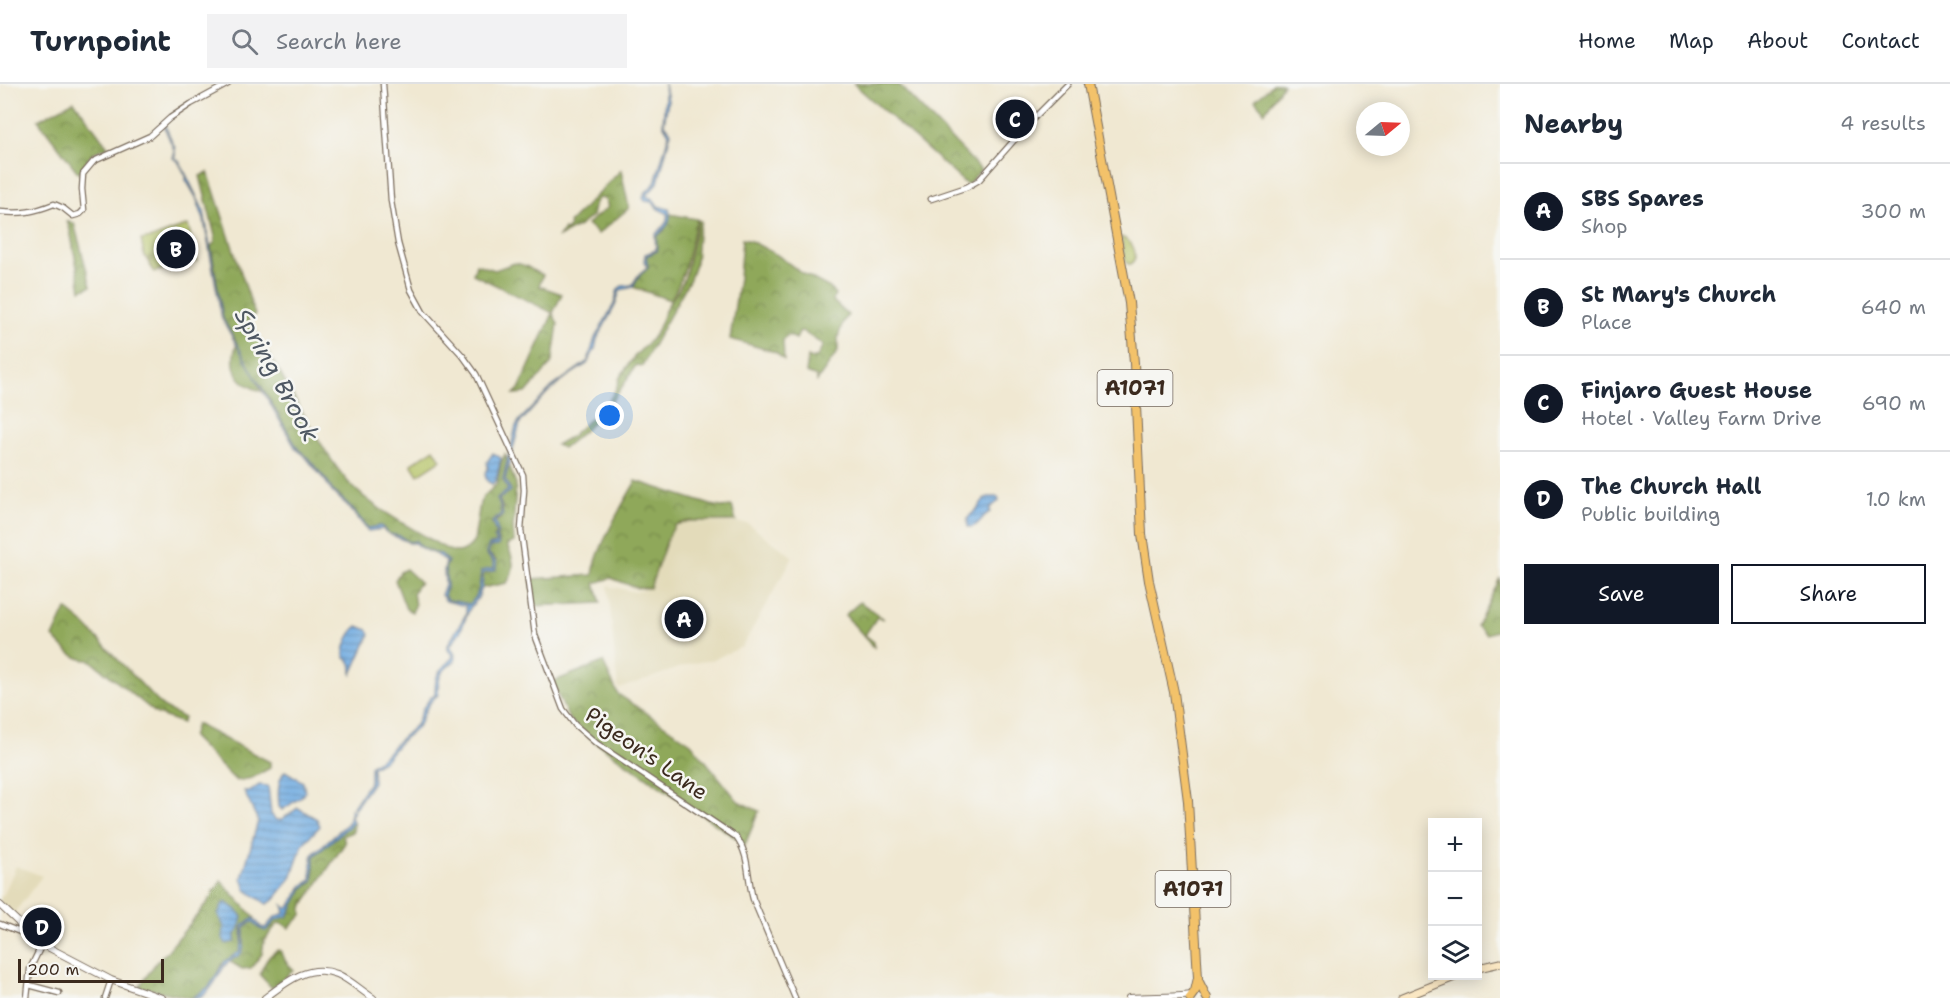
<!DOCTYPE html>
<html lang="en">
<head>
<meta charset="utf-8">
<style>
	:root { --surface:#fff; --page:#f2f2f3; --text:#1f2937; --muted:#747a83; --line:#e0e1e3; --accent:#111827 }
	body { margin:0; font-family:"Shantell Sans",sans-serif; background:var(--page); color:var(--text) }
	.controls { position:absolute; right:18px; bottom:18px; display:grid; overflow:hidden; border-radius:0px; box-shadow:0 3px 15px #0003 }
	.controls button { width:54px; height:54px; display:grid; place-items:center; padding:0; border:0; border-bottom:2px solid var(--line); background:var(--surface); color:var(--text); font:30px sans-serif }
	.compass { position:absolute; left:1356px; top:18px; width:54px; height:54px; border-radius:50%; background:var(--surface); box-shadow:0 3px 15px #0003; rotate:71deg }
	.scale { position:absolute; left:18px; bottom:15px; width:146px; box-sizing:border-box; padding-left:6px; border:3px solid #3b2a1e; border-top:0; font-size:16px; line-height:21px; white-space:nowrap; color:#3b2a1e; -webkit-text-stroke:4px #f6f6f2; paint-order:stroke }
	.you { position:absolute; left:610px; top:332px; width:21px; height:21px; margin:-15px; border:4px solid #fff; border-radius:50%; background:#1a73e8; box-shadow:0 0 0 9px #1a73e833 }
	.badge { display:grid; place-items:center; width:39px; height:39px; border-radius:50%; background:var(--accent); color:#fff; font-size:20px; font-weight:700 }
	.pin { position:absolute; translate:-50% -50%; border:3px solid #fff; box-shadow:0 2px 6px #0006 }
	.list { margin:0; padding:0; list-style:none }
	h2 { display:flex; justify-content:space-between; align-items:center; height:78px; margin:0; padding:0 24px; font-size:26px }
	h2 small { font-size:20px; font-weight:400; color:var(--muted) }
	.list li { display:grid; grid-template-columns:39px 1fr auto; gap:18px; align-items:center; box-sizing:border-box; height:96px; padding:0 24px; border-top:2px solid var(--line) }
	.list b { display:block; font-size:22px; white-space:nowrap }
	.list p { margin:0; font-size:20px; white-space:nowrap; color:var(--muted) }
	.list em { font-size:20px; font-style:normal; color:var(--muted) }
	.actions { display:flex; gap:12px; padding:18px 24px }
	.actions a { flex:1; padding:14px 0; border:2px solid var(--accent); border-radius:0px; text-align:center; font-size:21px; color:var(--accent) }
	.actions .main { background:var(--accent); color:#fff }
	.icon { flex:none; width:33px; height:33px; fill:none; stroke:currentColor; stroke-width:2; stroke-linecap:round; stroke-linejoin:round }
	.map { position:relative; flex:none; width:1500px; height:914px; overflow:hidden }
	header { display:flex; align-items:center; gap:36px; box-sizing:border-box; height:84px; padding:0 30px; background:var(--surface); border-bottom:2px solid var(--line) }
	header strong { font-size:28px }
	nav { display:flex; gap:33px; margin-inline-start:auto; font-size:21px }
	.search { width:420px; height:54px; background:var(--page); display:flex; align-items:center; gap:15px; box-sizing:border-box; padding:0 21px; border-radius:0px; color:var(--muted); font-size:22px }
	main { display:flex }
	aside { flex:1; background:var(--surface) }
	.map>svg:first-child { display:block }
</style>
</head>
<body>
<header>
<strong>Turnpoint</strong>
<div class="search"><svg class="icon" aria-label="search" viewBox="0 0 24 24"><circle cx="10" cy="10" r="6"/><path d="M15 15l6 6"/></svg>Search here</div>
<nav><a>Home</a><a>Map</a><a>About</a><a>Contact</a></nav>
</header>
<main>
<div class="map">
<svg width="1500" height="914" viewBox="0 0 1500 914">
	<defs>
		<pattern id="forest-crowns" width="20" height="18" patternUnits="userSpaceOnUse" patternTransform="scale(1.5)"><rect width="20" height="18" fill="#8fa85a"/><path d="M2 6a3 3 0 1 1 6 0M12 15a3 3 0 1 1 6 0" fill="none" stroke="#76894a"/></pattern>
		<pattern id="cemetery-stones" width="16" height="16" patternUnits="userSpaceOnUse" patternTransform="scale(1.5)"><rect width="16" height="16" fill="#b4c264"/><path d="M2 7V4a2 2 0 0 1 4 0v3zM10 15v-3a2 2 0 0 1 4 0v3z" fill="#949e52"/></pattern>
		<pattern id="water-rules" width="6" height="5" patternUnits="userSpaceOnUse" patternTransform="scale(1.5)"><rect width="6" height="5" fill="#70abe1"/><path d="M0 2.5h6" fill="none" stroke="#5d8bb6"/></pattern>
	</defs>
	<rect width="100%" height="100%" fill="#f6f6f2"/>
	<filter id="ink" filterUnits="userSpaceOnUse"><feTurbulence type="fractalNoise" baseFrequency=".0167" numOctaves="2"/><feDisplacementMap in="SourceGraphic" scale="12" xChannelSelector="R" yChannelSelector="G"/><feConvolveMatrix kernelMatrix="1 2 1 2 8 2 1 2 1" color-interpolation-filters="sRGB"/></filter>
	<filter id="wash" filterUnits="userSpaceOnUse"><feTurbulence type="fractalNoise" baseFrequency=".008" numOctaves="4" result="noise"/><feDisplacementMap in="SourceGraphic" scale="24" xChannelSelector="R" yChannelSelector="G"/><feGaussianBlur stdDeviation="1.35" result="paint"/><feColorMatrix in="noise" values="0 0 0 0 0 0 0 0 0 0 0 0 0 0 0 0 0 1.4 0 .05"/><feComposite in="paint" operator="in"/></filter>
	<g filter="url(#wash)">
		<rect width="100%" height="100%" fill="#f0e8d2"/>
		<g fill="#e3dbba">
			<polygon points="689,437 747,439 793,473 742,563 712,576 693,579 618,605 608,502 636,508 650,504 668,453 675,441"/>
			<polygon points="16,782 42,792 13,831 0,818 0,814 4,810"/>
		</g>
		<g fill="#b4c264" stroke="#787641" stroke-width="1.5">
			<path d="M1121,153C1131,156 1136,165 1135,175L1131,180H1128L1125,176Z"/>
			<polygon points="434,365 441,376 418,391 411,380"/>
		</g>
		<g fill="url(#forest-crowns)" stroke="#65693c" stroke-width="1.5">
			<polygon points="854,0 898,0 981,86 967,101"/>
			<polygon points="1273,0 1283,0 1265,28 1255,16"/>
			<polygon points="74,17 108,63 92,69 79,90 38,36"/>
			<polygon points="621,86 629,124 598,150 587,140 608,123 605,115 599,114 595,118 592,132 579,142 559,153 564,145 566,147 570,141 569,139"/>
			<path d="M208,88L255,231L248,235C266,265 284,296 301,326C316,351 330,377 349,399C371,422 401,438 428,454C445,464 460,478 474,457L480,419L484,412L497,400L501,379L505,370L507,376L503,395L508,407L497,415L501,424V430L492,438L496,449L494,452L497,459L491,460L486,470L493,478L494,484L481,487C480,500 480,512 470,520L448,516L444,512L447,501L445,484L448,477L441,470C432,470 421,465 416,457L409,458L400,452L389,450L381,442L368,444L348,420L332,406L328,398L308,374L298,365L261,301L257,298L263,308C237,300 228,285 237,259L223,235L211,162L215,158V152L200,92Z"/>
			<path d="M670,130L697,135C688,165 688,189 670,216L633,203L640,191L648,184L646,172L657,167L656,153L664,147Z"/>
			<path d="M698,136L701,137L698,150L696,178L690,195L642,282L636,281C614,318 598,337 563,364L556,361L570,353L606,321L616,305L620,293L634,273L655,251L667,222L679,205L685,193Z"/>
			<polygon points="67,137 74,139 91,202 81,206 70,146"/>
			<polygon points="742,155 751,157 777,171 802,189 830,204 835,210 832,216 848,231 843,238 838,253 838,267 817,297 817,293 806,289 808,273 812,275 817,273 823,261 802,247 800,247 796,255 788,251 783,256 784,276 775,268 730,255 739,194"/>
			<path d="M514,179C528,180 531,187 543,191L539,202L562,210L553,229L558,240L553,274L551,280L526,309L514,310L519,305L553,229L473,190L476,180L495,186Z"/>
			<path d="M509,381L516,400L513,445L514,458L507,461C514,476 516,484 507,499L482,504L483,489L493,487L496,476L488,469L490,463L497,462L499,457L496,453L498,448L495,438L501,434L503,424L499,415L511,407L505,395Z"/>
			<path d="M636,397L711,421L721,423L732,422L736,437H689L675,441L668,453L650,504H637L611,494L595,499L601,519L534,522L531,495L593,491C595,467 623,419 636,397Z"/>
			<polygon points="406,485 420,498 413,508 415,522 412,528 406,525 395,496 400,488"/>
			<polygon points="1500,494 1500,546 1486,550 1477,542"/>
			<polygon points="860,518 884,535 877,533 865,551 874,558 874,563 845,531"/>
			<path d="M66,525L82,538L163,623L184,634L182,639L157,630L90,576C73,576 64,564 53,553Z"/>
			<polygon points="603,578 618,610 691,659 738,717 759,727 744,763 740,757 596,659 569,635 552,598"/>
			<polygon points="196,640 270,678 270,684 252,694 236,697 192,653"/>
			<path d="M353,739L354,740L353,748L343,752L345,759L302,823V831L289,844L282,839L277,840L264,857L262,870L251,884L242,885L229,877C247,868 244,861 244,844L249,839L254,838L260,845L270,844L276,836L288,832L303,804L312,799L314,794V772Z"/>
			<polygon points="221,797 255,834 242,843 242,860 239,868 223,879 209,903 192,914 139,903 157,877 160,877 160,874 166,869 207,819"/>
			<path d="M278,866L281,867L286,878L294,886L272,904L260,891C263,881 268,871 278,866Z"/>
		</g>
		<polygon fill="url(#cemetery-stones)" stroke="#787641" stroke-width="1.5" points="188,141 197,177 154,188 144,171 141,156 152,154"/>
		<g fill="url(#water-rules)" stroke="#566a80" stroke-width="1.5">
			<path d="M664,0H665L668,17L664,40L671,48L658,99L646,112L653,115L658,122L669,125C673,140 665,144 656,153L657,167L646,172L648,184L640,191L633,203L620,206L615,222L597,255L595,265L587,280L568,292L547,309L520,339L505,395L511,407L499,415L503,431L495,437L498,448L496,453L499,460L497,462L490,463L488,469L496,478V486L483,489L482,504L478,514L470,524L460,548L450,562L455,570V577C440,588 438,591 438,611L432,616L426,625L418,643L400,658L385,676L372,683L373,698L355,724L353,723L370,697V682L383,673L398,657L416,641L423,624L430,614L435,611C435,589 438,588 452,574L453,571L448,566V561L466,530V522L446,517L441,511L445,501L444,486L446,478C439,468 423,469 415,459H409C401,453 389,453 383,445L368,447L347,421L332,408L326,398L304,371L296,365L222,235L204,136L196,113L186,96V92L178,77L173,74L175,68L163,40L164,39L175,64V74L180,78L204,128L223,235L257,296L298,365L308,374L328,398L332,406L348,420L368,444L381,442L389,450L400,452L409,458L416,457C421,465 432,470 441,470L448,477L445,484L447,501L444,512L448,516L469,520C480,512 480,500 481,487L494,484L493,478L486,469L489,461L497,459L494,454L496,449L492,438L501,430V424L497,415L508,406L503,395L516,342L520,336L552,303L588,277L595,254L614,220L618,205L622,202L632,201L639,190L647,183L644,177L645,170L656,166L655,151C661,144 669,140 667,129L658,125L652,118L645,117L643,113L645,109L655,99L669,50L663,40L665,13Z"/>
			<polygon points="493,369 501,374 496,397 492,400 487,397 485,391 486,386 488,384 487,378"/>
			<path d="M988,413H998L999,417L990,424V428C981,432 979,444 968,443C966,432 970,432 977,425C982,420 981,416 988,413Z"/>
			<path d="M358,542L368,546L370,550L352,590C351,580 354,580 345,574C342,563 350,548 358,542Z"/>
			<path d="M285,687L303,698L305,708L301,713L282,726L279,723C278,711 277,696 285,687Z"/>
			<polygon points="259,701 268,702 271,730 276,736 281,736 298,724 317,735 320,742 303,760 291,794 274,816 267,820 246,806 242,794 258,737 244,707 251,707"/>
			<path d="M351,725L354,727L351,732L353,739L314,772L313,797L303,804L288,832L276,836L266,847L260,845L254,838C237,839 248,858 242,868C238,874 231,875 227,879C216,892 212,914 192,914L209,903L225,877L239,868L242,860L243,841L254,834L261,843L265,844L275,833L285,829L283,821L288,825L302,802L311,796C311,790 311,775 313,770L348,739Z"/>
			<polygon points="225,818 236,825 242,833 239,846 235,850 235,858 226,860 223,854 224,843 218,830 222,821"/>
		</g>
	</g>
	<g filter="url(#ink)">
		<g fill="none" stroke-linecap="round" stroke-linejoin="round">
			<g stroke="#7a6c5d" stroke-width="7">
				<g id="minor">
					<path d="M383,0L391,117L398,159L411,206L423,228L463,272L476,290L523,391L524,406L521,446L535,551L563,625L575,641L596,659L736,753C750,771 747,794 753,815L795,914"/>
					<polyline points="931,115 967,103 979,96 1031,37 1068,0"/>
					<path d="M0,128C22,130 34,128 54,120L63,124L73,132L80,130L84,126L82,105L83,90L94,77L150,52L170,34L191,20L228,0"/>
					<polyline points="0,840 25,850"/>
					<polyline points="29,901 59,909"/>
					<polyline points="27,914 30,885 42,860"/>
					<polyline points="105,914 111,896"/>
				</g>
			</g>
			<g stroke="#7a6c5d" stroke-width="8">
				<g id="tertiary">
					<polyline points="0,821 18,838 26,850 42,860 111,896 162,914"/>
					<path d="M265,914C286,898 309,879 337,890C349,895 362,907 373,914"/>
					<path d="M1129,914C1150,912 1171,914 1192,911"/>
				</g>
			</g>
			<g stroke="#7a6c5d" stroke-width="9">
				<g id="secondary">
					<polyline points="1478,884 1500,879"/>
					<polyline points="1402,914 1457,892"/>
				</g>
			</g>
			<g stroke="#7a6c5d" stroke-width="10">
				<g id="primary">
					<polyline points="1088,0 1129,219 1134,279 1142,450 1149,497 1174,608 1177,632 1188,717 1198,894 1195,907 1190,914"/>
					<polyline points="1198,896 1207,914"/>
				</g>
			</g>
			<use href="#minor" stroke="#fff" stroke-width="4.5"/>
			<use href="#tertiary" stroke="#fff" stroke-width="6"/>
			<use href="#secondary" stroke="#fae7c3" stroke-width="7"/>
			<use href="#primary" stroke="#f3c26a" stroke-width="8"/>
		</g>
	</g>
	<g text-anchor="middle" stroke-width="5" stroke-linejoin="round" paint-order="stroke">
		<g fill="#f6f6f2" stroke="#73675e" stroke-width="1.5">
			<rect x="1097.5" y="286" width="75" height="36" rx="4.5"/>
			<rect x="1155.5" y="787" width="75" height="36" rx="4.5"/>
		</g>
		<g font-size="21" font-weight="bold" fill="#3b2a1e">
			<text x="1135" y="311">A1071</text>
			<text x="1193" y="812">A1071</text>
		</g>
		<g font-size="22" fill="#3b2a1e" stroke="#f6f6f2">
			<text transform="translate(647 669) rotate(35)" y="8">Pigeon's Lane</text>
		</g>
		<g font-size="24" font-style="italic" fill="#4e5762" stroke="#f6f6f2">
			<text transform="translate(277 291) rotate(61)" y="8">Spring Brook</text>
		</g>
	</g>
</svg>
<div class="controls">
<button>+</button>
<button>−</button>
<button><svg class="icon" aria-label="layers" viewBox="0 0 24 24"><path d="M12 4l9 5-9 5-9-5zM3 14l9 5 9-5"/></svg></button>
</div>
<svg class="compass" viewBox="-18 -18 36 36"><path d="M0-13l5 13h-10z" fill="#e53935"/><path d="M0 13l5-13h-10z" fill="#747a83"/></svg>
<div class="scale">200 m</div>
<div class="you"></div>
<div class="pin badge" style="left:684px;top:535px">A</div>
<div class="pin badge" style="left:176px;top:165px">B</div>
<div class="pin badge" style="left:1015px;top:35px">C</div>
<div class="pin badge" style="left:42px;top:843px">D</div>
</div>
<aside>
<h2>Nearby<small>4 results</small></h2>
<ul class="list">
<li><span class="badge">A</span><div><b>SBS Spares</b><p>Shop</p></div><em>300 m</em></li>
<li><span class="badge">B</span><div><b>St Mary's Church</b><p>Place</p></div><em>640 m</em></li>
<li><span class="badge">C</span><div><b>Finjaro Guest House</b><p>Hotel · Valley Farm Drive</p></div><em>690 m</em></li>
<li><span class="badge">D</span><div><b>The Church Hall</b><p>Public building</p></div><em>1.0 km</em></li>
</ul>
<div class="actions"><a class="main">Save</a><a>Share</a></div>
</aside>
</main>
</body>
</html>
